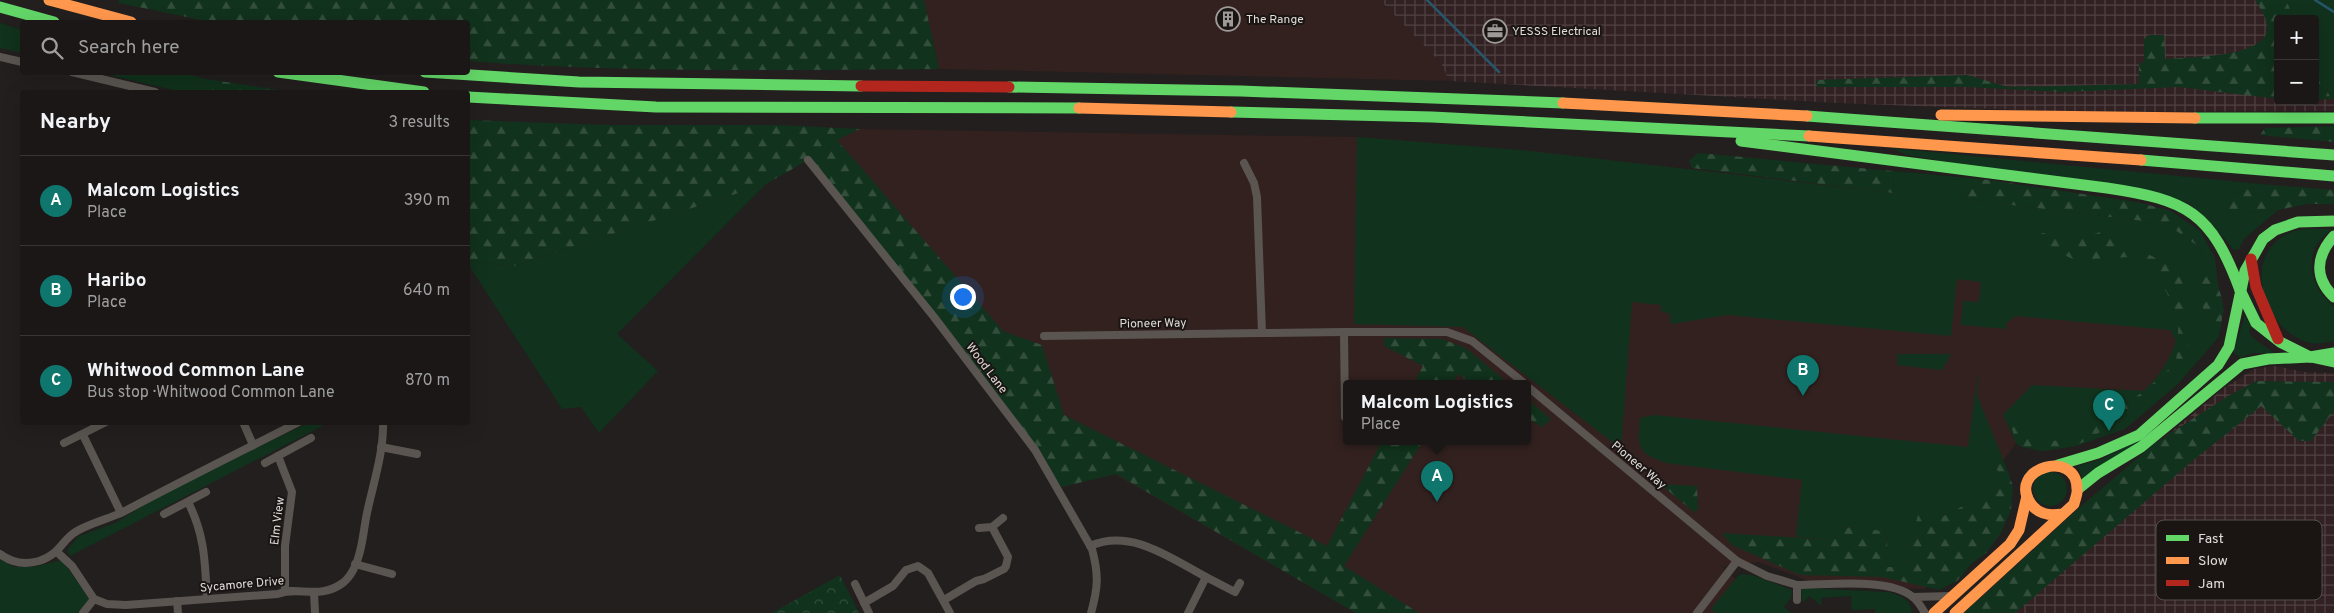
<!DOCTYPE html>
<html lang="en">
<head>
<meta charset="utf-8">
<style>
	:root { --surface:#1a1716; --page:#23201f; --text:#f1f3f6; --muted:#9f9fa1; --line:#383635; --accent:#0f766e }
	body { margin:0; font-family:Overpass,sans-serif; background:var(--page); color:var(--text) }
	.controls { position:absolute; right:15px; top:15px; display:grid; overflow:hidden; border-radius:5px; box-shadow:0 5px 20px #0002 }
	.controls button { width:45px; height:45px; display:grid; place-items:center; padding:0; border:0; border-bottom:1px solid var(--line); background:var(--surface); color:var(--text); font:25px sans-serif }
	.you { position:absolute; left:962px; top:296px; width:18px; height:18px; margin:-12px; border:4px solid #fff; border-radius:50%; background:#1a73e8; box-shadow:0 0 0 8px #1a73e833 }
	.badge { display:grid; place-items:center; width:32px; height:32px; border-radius:50%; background:var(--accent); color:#fff; font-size:16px; font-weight:700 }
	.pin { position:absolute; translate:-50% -41px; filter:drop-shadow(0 1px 2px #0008) }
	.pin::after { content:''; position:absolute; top:26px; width:18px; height:15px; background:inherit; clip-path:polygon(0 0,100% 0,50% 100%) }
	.popup { position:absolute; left:1343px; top:380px; width:188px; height:65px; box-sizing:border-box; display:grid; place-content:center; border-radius:5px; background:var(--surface); filter:drop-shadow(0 1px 4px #0005); font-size:16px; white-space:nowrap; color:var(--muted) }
	.popup b { font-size:19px; color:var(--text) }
	.popup::after { content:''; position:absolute; left:50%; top:100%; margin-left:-10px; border:10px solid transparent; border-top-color:var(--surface) }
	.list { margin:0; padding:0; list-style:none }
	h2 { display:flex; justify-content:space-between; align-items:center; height:65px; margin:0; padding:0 20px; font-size:21px }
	h2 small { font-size:16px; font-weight:400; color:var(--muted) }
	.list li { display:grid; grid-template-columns:32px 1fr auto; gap:15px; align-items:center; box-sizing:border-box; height:90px; padding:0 20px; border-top:1px solid var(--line) }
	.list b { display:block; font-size:19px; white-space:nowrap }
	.list p { margin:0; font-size:16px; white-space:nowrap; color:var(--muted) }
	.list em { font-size:16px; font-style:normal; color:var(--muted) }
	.icon { flex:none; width:28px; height:28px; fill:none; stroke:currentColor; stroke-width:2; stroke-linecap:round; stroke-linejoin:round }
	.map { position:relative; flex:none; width:2334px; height:613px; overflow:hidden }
	.search { position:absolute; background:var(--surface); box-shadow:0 5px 20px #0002; left:20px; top:20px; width:450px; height:55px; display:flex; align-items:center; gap:12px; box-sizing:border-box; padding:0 18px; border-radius:5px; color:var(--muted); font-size:19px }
	.panel { position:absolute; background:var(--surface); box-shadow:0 5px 20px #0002; left:20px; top:90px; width:450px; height:335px; border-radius:5px }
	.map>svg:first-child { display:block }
</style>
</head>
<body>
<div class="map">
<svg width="2334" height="613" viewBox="0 0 2334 613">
	<defs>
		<pattern id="industrial-grid" width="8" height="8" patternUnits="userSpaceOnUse" patternTransform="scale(1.25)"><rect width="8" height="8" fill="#322122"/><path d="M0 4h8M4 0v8" fill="none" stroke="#4f4142"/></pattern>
		<pattern id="forest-firs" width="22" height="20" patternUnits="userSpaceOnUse" patternTransform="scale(1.25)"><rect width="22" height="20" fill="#11321c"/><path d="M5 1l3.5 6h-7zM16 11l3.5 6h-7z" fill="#334f3c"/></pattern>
		<pattern id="park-crowns" width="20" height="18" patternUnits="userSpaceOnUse" patternTransform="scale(1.25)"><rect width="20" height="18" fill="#11321c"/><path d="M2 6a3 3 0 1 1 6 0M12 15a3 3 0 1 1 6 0" fill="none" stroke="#334f3c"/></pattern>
	</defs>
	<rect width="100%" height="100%" fill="#221f1e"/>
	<g fill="#32211f" fill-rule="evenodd">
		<polygon points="924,0 1380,0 1441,63 1449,81 939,69"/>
		<path d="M860,129L1357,137L1521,150L2143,221L2215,258L2218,284L2224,310L2218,338L2178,384L2125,429L2043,451L2022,447L2016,443L1974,501L1951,507L1925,589L1825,587L1759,562L1722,567L1774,613H1356L1057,441L836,140ZM1347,383H1527V441H1347Z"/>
	</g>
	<g fill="url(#industrial-grid)" fill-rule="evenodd">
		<path d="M1380,0H2334V111L2070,112L1837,103L1449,81L1441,63ZM2278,19H2315V101H2278Z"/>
		<polygon points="2275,366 2305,372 2334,373 2334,613 1964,613 2078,509 2224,388 2254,369"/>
	</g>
	<g fill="#11321c">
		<polygon points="2286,0 2334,0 2334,99 2331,99 2315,65 2315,19 2294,19"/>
		<polygon points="0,23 22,30 22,53 0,48"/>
		<polygon points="101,73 181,73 206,79 198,92 182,92"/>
		<path d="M1357,137L1521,150L1894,193L1893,171L1982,179L1962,199L2143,221L2175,230L2215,258L2218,284L2224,310L2218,338L2178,384L2125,429L2076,446L2043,451L2022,447L2016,443L2003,415L2032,385L2144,391C2159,375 2170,362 2176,340L2170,330L2016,316L2006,323V329L1961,325L1963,301L1979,302L1981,282L1957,279L1951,336L1727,315L1671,324L1670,314L1661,311V305L1632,302L1621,449L1463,327L1354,324Z"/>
		<polygon points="1891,148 2261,184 2232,196 2244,213 2278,210 2244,239 2239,249 2233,250 2227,241 2190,204 1907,155"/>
		<polygon points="766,184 617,334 658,371 599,433 581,407 562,409 468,264 468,261 514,266"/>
		<path d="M2332,229C2327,233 2322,238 2318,243C2304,264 2315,293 2334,306V341C2327,342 2319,345 2311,343C2266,334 2239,258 2287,234C2300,227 2317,229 2332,229Z"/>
		<path d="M2245,316L2251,326L2249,332C2255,342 2265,345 2274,353H2253L2240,358L2233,352Z"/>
		<polygon points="1897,354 1951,354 1942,370 1897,365"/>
		<path d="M1978,370L1977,395L2005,464L1997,460L1994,465L2002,476L1979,497L1913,533L1910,559L1897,567H1886L1888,533L1855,527L1841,528L1833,540L1796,537L1802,480L1666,463C1637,453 1638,448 1640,418L1654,415L1968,447Z"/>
		<polygon points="308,423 328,423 70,556 67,550 79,536 115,523 166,492"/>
		<polygon points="2142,438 2144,440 2082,478 2077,466 2102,459"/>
		<circle cx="2050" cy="489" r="17"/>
		<polygon points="0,559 14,567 33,567 62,560 89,599 78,613 0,613"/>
		<polygon points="1743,574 1755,576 1792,590 1791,598 1784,607 1791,613 1715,613 1711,609 1738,576"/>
		<path d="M1801,588L1888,592C1900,595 1912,600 1912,613H1875V609L1852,610L1851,596L1821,598L1822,606L1809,596L1804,602L1802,600Z"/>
	</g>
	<g fill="url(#forest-firs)">
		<path d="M119,0H924L939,69C782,70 624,73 468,61V22H211L119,3Z"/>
		<path d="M2255,0H2286L2294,19H2278V99L2179,87L2063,92L1966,87H1817L1816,80L1967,75L2008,87L2139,84V63L2144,62V39L2149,35H2164L2165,59C2187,57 2266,58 2267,29C2268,19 2260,8 2255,0Z"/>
		<polygon points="2315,65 2331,99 2315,100"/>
		<polygon points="206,79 293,92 198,92"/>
		<polygon points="468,120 609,125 777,125 860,129 837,140 1003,331 1042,345 1064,415 1327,546 1382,441 1423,441 1344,566 1419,613 1356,613 1116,474 1062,487 808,160 766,184 514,266 468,261"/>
		<polygon points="2334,126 2334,142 2260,135 2265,128"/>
		<polygon points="1698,153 1893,171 1894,193 1692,168 1689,161"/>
		<polygon points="1982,179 2137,202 2171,211 2200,231 2215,258 2175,230 2143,221 1962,199"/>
		<polygon points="2261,184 2334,190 2334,204 2307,204 2278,210 2244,213 2218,209 2232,196"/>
		<polygon points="2109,229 2132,246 2179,270 2188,303 2189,349 2171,376 2126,417 2076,446 2043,451 2022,447 2016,443 2009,418 2026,438 2053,441 2078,436 2144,391 2176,363 2179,317 2159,278 2130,257 2075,260 2044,246 2041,233 2050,233 2070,242"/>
		<path d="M2207,274C2228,294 2224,312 2218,338L2206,326L2203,308L2202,280Z"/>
		<polygon points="1384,338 1442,339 1466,348 1508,383 1472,383 1458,374 1453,383 1414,383 1423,366 1384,346"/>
		<polygon points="2256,381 2334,382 2334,411 2311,441 2299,441 2261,406 2190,463 2015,613 1964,613 2078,509 2154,444 2228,396"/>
		<polygon points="1527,399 1551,419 1542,427 1527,418"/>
		<polygon points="1997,460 2005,464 2013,486 2011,510 2001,533 1986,553 1972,563 1957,581 1939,590 1883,577 1800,575 1732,545 1722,533 1833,540 1841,528 1855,527 1888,532 1886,567 1897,567 1910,559 1913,533 1918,515 1944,516 1979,497 2001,476 1994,465"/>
		<polygon points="1660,484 1697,486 1698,509 1694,512"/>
	</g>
	<polygon fill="url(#park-crowns)" points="840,575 859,613 772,613"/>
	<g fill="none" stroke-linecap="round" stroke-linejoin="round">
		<g stroke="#27556a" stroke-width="2.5">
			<polyline points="1427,0 1499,72"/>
			<polyline points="2315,0 2334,12"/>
		</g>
		<g stroke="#5a5550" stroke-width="8">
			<polyline points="0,57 22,62"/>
			<polyline points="72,72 155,92"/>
			<path d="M808,160L934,317L1035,450L1092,549C1099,575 1098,588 1091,613"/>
			<polyline points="1244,163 1254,183 1257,197 1262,333 1344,332"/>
			<polyline points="1044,336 1262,333"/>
			<polyline points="1527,386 1737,561"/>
			<polyline points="1345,417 1344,332 1447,332 1472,341 1524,383"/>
			<polyline points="243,422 253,445"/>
			<polyline points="83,435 121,513"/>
			<polyline points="64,443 106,422"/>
			<polyline points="381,447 417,454"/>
			<polyline points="278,456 292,492 285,546 285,591"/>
			<polyline points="265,463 311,438"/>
			<path d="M188,502C205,535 205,563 207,599"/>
			<polyline points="164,514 206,492"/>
			<polyline points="979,528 992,527 1003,518"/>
			<path d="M1090,546C1131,528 1170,558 1206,577"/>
			<path d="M57,552L72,566L94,599L107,604L126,605L278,594C297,585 320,601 344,582C351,576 357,564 359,555C363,542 364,527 367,513C373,484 384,452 383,422"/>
			<path d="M0,554C12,563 25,565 39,561C61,554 61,540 77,531C91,523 108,519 123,512C181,481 240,452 299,422"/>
			<polyline points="355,564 392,574"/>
			<polyline points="855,584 869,613"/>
			<polyline points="314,593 315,613"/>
			<polyline points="1913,597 1951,596"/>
			<polyline points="944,600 976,581 984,579 1004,569 1006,566 1008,557 992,527"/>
			<path d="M1797,600V585C1828,585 1889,577 1913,597C1918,601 1922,608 1925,613"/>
			<polyline points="177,601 178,613"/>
			<polyline points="864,603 893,586 906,570 918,566 928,573 950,613"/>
			<polyline points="83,613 94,599"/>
			<polyline points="1188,613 1206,577 1235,592 1240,583"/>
			<polyline points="1697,613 1737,561 1767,576 1797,585"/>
		</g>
		<g stroke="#63d668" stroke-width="11">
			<polyline points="0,7 54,22"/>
			<polyline points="278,72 424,92"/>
			<polyline points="425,72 579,82 861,86"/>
			<polyline points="1009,87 1241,91 1563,103"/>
			<polyline points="468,97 656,107 1079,108"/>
			<polyline points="1231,112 1432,117 1809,136"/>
			<polyline points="1807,116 2334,155"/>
			<polyline points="2195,118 2334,118"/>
			<path d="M1741,141L2107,188C2188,200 2211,212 2240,290"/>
			<polyline points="2141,160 2334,176"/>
			<path d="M2334,236C2316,256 2314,278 2334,297"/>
			<polyline points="2240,290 2256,323 2280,342 2310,357 2334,353"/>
			<polyline points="2311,357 2334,362"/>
			<polyline points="2058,465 2098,453 2139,435 2218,365 2229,347 2245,271 2263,239 2275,230 2298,222 2334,221"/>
			<polyline points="2078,489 2098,473 2141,447 2242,364 2268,359 2310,357"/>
		</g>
		<g stroke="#ff974d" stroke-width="11">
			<polyline points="49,0 131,22"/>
			<polyline points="1563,103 1807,116"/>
			<polyline points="1079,108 1231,112"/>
			<polyline points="1941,115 2195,118"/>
			<polyline points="1809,136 2141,160"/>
			<polyline points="1934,613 2010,544 2019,530 2027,496"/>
			<path d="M1955,613L2074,504C2075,499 2078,494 2077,489C2077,448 2006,468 2031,504C2039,515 2050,516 2062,514"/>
		</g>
		<g stroke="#b3261e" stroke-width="11">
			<polyline points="861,86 1009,87"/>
			<polyline points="2251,259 2256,287 2278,339"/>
		</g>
	</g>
	<defs>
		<g id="building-ring" transform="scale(1.25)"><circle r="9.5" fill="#1a1513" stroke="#9e9a98" stroke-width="1.5"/><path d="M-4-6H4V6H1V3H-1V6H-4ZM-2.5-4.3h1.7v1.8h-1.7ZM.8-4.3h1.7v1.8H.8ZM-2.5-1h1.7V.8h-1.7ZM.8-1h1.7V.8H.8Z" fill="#9e9a98"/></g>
		<g id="office-ring" transform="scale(1.25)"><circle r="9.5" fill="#1a1513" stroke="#9e9a98" stroke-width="1.5"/><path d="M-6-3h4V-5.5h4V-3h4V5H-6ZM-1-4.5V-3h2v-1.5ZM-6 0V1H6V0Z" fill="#9e9a98"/></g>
	</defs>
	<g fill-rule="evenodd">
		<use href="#building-ring" x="1228" y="19"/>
		<use href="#office-ring" x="1495" y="31"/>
	</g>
	<g text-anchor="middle" stroke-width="4" stroke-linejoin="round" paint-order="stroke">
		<g font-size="12" fill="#e0dcda" stroke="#1a1513" text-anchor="start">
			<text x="1246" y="23">The Range</text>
			<text x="1512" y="35">YESSS Electrical</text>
		</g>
		<g font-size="12" fill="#e0dcda" stroke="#1a1513">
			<text transform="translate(1153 323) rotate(-1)" y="4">Pioneer Way</text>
			<text transform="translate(987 368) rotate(53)" y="4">Wood Lane</text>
			<text transform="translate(1639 465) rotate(40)" y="4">Pioneer Way</text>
			<text transform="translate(277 521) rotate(-83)" y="4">Elm View</text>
			<text transform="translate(242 584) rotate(-5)" y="4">Sycamore Drive</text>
		</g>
	</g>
	<rect x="2156" y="520" width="166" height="80" rx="8" fill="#1a1513" stroke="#55514f" stroke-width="1"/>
	<rect x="2166" y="535" width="23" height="6" fill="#63d668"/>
	<rect x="2166" y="557" width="23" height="7" fill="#ff974d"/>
	<rect x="2166" y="580" width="23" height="6" fill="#b3261e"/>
	<g font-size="14" fill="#e0dcda">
		<text x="2198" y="543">Fast</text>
		<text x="2198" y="565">Slow</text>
		<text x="2198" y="588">Jam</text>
	</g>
</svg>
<div class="controls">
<button>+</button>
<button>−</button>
</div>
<div class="you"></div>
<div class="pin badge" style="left:1437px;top:502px">A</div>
<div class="popup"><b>Malcom Logistics</b>Place</div>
<div class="pin badge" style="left:1803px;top:396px">B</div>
<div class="pin badge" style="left:2109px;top:431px">C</div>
<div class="search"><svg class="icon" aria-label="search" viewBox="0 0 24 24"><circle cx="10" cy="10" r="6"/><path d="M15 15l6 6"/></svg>Search here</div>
<section class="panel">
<h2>Nearby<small>3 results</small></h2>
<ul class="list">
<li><span class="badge">A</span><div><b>Malcom Logistics</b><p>Place</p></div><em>390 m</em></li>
<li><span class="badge">B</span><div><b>Haribo</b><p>Place</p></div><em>640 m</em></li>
<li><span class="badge">C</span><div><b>Whitwood Common Lane</b><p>Bus stop · Whitwood Common Lane</p></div><em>870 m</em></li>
</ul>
</section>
</div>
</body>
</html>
